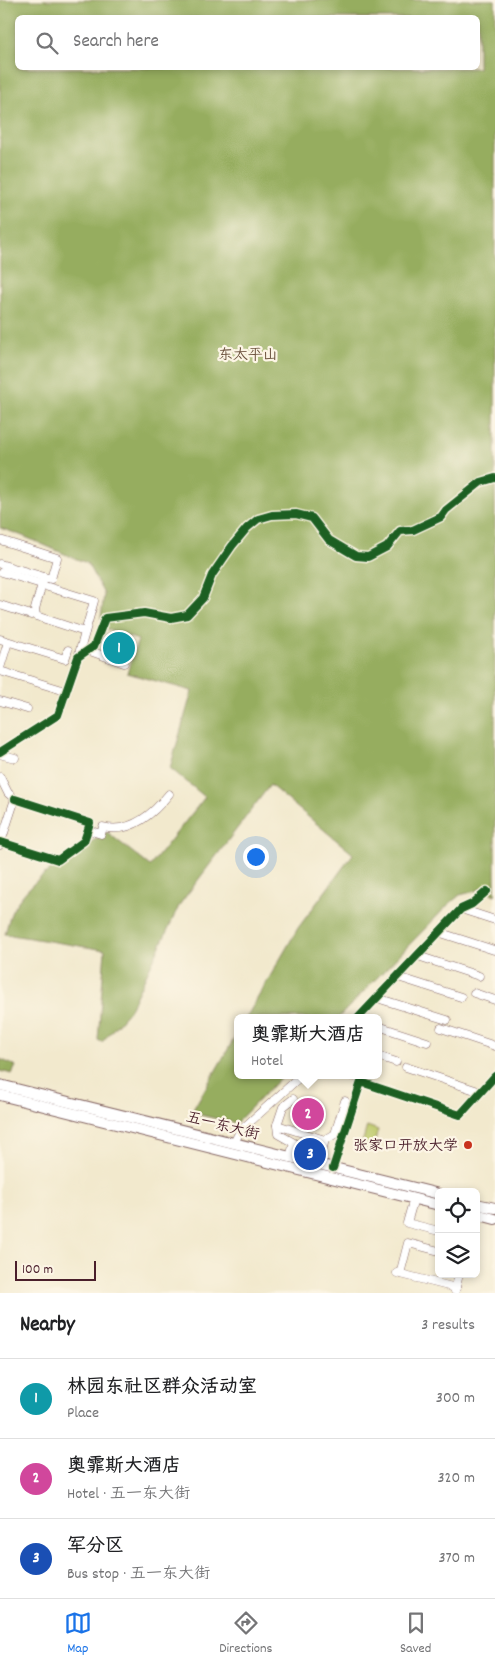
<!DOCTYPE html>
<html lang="en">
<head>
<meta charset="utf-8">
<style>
	:root { --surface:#fff; --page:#f2f2f2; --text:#202124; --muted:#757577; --line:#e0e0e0; --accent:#1a73e8 }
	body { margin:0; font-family:Dekko,"LXGW WenKai TC",sans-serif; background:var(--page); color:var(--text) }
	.controls { position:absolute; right:15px; bottom:15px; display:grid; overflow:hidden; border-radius:8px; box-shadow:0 2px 8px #0003 }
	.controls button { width:45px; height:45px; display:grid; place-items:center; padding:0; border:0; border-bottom:1px solid var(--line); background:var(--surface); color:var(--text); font:25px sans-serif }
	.scale { position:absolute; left:15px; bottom:12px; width:81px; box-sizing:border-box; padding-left:5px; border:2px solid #4a1f2b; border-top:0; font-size:14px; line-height:18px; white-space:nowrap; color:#4a1f2b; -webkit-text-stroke:4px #fcf5e5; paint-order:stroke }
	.you { position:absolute; left:255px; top:856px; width:18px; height:18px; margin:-12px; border:4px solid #fff; border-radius:50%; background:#1a73e8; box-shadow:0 0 0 8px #1a73e833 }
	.badge { display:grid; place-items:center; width:32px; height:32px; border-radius:50%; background:var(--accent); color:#fff; font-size:16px; font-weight:700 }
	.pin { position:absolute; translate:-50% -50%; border:2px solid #fff; box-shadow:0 1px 5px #0006 }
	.popup { position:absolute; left:234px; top:1014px; width:148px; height:65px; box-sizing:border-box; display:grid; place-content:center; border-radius:8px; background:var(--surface); filter:drop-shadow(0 1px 4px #0005); font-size:16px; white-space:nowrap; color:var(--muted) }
	.popup b { font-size:19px; color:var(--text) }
	.popup::after { content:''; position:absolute; left:50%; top:100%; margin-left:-10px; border:10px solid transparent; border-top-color:var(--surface) }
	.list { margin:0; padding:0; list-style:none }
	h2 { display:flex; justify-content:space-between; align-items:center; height:65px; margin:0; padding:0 20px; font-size:21px }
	h2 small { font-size:16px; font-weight:400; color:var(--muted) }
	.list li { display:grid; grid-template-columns:32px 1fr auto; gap:15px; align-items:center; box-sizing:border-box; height:80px; padding:0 20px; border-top:1px solid var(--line) }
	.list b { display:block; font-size:19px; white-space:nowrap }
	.list p { margin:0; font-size:16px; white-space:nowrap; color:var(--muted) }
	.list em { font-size:16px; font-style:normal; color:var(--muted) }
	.icon { flex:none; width:28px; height:28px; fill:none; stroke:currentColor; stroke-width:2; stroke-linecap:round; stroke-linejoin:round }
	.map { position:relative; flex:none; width:495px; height:1293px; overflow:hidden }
	.search { position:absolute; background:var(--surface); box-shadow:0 2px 8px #0003; left:15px; right:15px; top:15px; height:55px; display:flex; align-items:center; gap:12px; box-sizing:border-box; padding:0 18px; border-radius:8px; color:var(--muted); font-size:19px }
	.sheet { height:305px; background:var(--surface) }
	nav { display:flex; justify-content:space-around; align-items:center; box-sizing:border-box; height:70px; border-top:1px solid var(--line); background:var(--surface); font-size:14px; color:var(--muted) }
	nav a { display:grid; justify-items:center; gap:2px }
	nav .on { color:var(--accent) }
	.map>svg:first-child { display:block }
</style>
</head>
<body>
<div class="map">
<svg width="495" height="1293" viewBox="0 0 495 1293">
	<rect width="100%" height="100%" fill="#fcf5e5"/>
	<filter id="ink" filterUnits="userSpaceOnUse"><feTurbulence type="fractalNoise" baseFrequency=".02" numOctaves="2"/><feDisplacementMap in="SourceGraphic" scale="10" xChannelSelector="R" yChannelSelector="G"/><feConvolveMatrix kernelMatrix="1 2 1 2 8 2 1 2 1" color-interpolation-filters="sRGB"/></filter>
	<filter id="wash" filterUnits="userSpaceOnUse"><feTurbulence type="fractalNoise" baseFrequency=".0096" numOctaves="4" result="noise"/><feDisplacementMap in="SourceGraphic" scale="20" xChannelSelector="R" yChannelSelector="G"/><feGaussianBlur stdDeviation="1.12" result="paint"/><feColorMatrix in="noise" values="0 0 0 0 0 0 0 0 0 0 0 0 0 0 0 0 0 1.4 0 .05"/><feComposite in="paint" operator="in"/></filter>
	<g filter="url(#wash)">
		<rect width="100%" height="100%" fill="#f2e9cd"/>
		<polygon fill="#bdc96b" stroke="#84744b" points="367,1126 378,1130 372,1150 361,1147"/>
		<g fill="#96ad5f" stroke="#706645" fill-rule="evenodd">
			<path d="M0,0H495V895L481,888L476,891L460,895L449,904L338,1018H246L298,928L353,854L270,785L180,904L129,1011L102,1042L98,1040L105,950L5,934C7,927 9,918 12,911C30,877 75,853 107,832L150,866L205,797L170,768L192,691L127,673L138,640L104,628L101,618L104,594L87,563C57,552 30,537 0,528ZM18,18H478V68H18Z"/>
			<polygon points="238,1032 238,1075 283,1075 236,1123 191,1113"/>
			<polygon points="0,1059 16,1066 12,1074 0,1071"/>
		</g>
	</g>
	<g filter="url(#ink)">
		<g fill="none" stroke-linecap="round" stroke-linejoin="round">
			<g stroke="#856664" stroke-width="9">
				<g id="minor">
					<polyline points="0,540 57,558 51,579 0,564"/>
					<polyline points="2,572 38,583"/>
					<polyline points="44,577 35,609 36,616 85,632"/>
					<polyline points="48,587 94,601 78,657"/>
					<polyline points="0,605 31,615"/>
					<polyline points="0,639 65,659 68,650"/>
					<polyline points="87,650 124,663"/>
					<polyline points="0,668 8,642"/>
					<polyline points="0,671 59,689"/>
					<polyline points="0,701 27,709"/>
					<polyline points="0,752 58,715 78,657 94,646 105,618 144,613 171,618 187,615 203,598 212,575 232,546 247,528 258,519 272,515 296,514 312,518 329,540 356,556 368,557 387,547 400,531 413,530 441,517 446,510 481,482 495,478"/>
					<polyline points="3,755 15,758"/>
					<polyline points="0,777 8,793 15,799 0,845"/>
					<path d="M88,830L101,834L103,827C130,834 153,814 169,794"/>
					<polyline points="1,842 58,860 84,841 90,823 15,799"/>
					<polyline points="461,909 495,920"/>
					<polyline points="441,933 494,950"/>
					<polyline points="418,956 479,976"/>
					<polyline points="398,977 461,997"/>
					<polyline points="474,993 495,1000"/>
					<polyline points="377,998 447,1020"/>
					<polyline points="358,1018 461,909 472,904 487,891"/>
					<polyline points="378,1026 427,1042"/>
					<polyline points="441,1028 495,1046"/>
					<polyline points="378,1056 396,1062"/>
					<polyline points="406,1067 481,1092"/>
					<polyline points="350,1075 356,1077"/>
					<polyline points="277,1125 283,1107 293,1099"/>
					<polyline points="325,1140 335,1134 345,1101"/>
					<polyline points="234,1143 240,1131 302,1075"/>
					<polyline points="290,1157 294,1143 278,1134 277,1125 325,1140 323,1147 316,1149 305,1147 301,1160"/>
					<polyline points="333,1168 361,1082 460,1115 495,1076"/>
					<polyline points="414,1198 407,1223 439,1231"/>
					<polyline points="397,1273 456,1288"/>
					<polyline points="400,1274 408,1243 439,1251"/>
					<polyline points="455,1291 459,1274"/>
				</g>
			</g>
			<g stroke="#856664" stroke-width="12">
				<g id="major">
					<polyline points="0,1085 439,1194"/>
					<polyline points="0,1095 439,1205"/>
					<polyline points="476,1204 495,1208"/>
					<polyline points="476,1214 495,1219"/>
				</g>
			</g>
			<use href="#minor" stroke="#fff" stroke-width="8"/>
			<use href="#major" stroke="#fff" stroke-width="10"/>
			<g stroke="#fcf5e5" stroke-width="11">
				<g id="cycleway">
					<polyline points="0,752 58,715 78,657 94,646 105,618 144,613 171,618 187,615 203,598 212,575 232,546 247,528 258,519 272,515 296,514 312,518 329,540 356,556 368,557 387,547 400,531 413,530 441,517 446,510 481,482 495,478"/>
					<polyline points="1,842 58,860 84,841 90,823 15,799"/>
					<polyline points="358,1018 461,909 472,904 487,891"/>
					<polyline points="333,1168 361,1082 460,1115 495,1076"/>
				</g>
			</g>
			<use href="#cycleway" stroke="#1b5e20" stroke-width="8"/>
		</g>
	</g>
	<circle fill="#c8321e" stroke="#fcf5e5" stroke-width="2" cx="468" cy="1145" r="5"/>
	<g text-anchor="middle" stroke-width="4.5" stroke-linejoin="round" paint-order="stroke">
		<g font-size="15" fill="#6c523e" stroke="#fcf5e5">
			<text x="248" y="359">东太平山</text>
		</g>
		<g font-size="15" fill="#4a1f2b" stroke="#fcf5e5">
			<text transform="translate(223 1125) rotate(14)" y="5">五一东大街</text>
		</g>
		<g font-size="15" fill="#4a1f2b" stroke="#fcf5e5" text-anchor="end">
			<text x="458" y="1150">张家口开放大学</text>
		</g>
	</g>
</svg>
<div class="controls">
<button><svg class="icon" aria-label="locate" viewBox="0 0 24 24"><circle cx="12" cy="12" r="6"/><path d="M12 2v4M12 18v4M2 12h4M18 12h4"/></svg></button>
<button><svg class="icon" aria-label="layers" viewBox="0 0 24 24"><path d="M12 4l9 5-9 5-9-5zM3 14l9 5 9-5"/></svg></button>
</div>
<div class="scale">100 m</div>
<div class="you"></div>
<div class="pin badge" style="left:119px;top:648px;background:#0f9aa8">1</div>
<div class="pin badge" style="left:308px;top:1114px;background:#d1479c">2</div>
<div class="popup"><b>奥霏斯大酒店</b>Hotel</div>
<div class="pin badge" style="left:310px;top:1154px;background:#1a4fb4">3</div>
<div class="search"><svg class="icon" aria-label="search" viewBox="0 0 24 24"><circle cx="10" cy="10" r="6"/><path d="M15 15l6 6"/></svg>Search here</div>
</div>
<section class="sheet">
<h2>Nearby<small>3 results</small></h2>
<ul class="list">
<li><span class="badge" style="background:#0f9aa8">1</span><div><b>林园东社区群众活动室</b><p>Place</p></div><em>300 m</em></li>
<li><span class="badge" style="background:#d1479c">2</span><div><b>奥霏斯大酒店</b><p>Hotel · 五一东大街</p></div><em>320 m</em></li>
<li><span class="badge" style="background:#1a4fb4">3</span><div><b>军分区</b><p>Bus stop · 五一东大街</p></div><em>370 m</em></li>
</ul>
</section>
<nav>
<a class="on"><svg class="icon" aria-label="map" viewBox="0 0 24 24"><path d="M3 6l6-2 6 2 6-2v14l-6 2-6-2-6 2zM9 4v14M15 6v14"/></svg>Map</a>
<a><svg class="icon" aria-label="directions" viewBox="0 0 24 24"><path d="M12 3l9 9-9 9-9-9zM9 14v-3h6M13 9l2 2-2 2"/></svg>Directions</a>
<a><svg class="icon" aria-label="saved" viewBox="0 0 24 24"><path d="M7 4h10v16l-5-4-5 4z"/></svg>Saved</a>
</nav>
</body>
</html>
